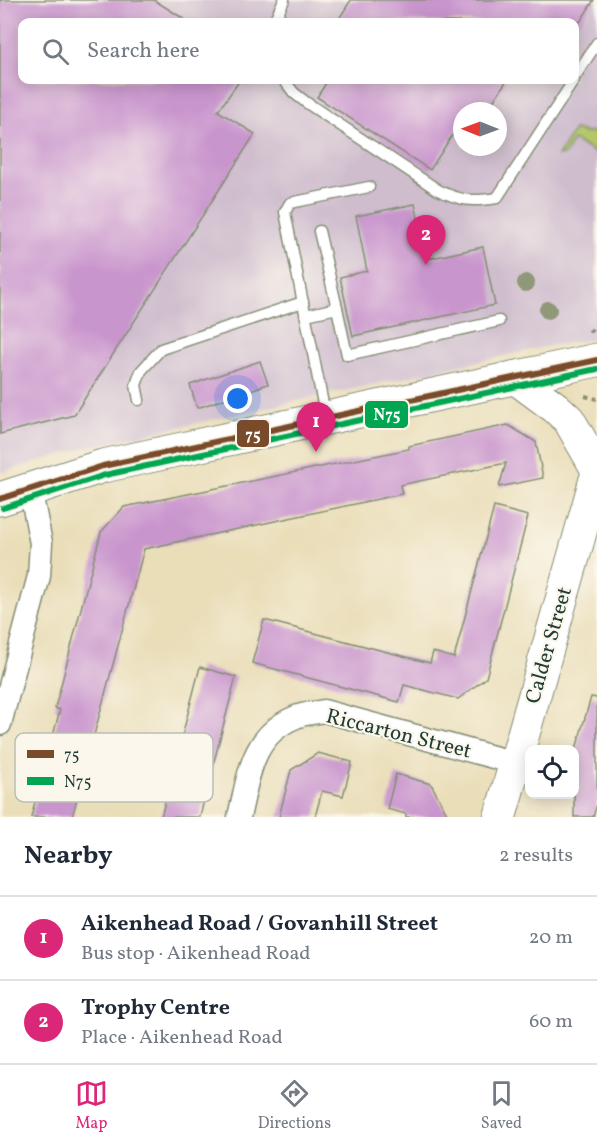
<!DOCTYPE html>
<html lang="en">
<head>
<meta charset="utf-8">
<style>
	:root { --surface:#fff; --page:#f2f2f3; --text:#1f2937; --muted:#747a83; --line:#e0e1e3; --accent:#db2777 }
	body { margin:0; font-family:Vollkorn,serif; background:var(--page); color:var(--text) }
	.controls { position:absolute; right:18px; bottom:18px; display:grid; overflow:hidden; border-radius:12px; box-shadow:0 3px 15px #0003 }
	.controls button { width:54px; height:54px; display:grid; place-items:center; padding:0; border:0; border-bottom:2px solid var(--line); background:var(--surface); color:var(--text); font:30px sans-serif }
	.compass { position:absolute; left:453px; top:102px; width:54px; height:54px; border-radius:50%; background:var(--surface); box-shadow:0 3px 15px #0003; rotate:271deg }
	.you { position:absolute; left:238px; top:399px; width:21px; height:21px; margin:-15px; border:4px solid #fff; border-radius:50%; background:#1a73e8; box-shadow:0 0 0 9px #1a73e833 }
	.badge { display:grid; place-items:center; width:39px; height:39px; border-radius:50%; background:var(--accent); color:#fff; font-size:20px; font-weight:700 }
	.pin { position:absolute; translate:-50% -50px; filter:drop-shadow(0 2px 3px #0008) }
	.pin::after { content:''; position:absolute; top:32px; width:21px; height:18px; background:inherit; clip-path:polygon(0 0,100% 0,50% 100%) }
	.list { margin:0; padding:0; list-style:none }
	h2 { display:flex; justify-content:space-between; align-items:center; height:78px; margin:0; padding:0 24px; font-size:26px }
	h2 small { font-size:20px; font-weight:400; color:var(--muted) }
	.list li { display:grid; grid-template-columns:39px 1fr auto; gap:18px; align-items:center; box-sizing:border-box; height:84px; padding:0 24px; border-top:2px solid var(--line) }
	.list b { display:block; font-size:22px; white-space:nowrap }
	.list p { margin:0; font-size:20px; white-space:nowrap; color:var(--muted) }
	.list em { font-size:20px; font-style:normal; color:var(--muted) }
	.icon { flex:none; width:33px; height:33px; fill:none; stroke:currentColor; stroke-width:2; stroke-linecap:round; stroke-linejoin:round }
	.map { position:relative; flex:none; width:597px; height:817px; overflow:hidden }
	.search { position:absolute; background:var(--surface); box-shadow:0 3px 15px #0003; left:18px; right:18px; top:18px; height:66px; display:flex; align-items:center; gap:15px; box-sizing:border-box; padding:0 21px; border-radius:12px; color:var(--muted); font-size:22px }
	.sheet { height:246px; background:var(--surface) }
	nav { display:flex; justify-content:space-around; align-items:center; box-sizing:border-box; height:84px; border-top:2px solid var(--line); background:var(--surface); font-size:16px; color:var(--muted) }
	nav a { display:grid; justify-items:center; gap:3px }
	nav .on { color:var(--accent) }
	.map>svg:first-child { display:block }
</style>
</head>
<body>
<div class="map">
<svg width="597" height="817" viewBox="0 0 597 817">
	<rect width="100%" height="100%" fill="#fbf7ec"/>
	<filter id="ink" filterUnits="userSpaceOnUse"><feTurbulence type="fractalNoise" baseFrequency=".0167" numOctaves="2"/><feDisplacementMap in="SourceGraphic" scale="12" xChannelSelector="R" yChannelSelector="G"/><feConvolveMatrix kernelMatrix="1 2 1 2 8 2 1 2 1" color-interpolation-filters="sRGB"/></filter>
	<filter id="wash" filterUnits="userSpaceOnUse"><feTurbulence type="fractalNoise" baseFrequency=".008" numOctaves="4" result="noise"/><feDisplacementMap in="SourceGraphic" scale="24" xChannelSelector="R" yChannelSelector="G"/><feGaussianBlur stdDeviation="1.35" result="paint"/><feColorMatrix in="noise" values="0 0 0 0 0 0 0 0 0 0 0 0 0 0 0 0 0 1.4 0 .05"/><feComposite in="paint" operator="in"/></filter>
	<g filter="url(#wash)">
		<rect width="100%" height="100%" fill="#eadeb9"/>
		<path fill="#cfbdce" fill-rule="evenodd" d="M0,0H597V339L554,345L83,448L0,473ZM22,22H574V80H22ZM462,111H498V147H462Z"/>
		<polygon fill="#b5c66a" stroke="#6a824f" stroke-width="1.5" points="574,130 586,133 597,131 597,154 573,140 565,154 558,156"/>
		<g id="blocks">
			<g fill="#c995cd">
				<polygon points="0,0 154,0 189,22 22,22 22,80 240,80 218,111 255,134 74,415 0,434"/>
				<polygon points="351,0 594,0 580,22 337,22"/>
				<polygon points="328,80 507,80 487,111 462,111 462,120 430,170 317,97"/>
				<polygon points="415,204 427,259 483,247 495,305 353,336 340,277 367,271 356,216"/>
				<polygon points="260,361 268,384 197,408 190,385"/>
				<polygon points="508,425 536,442 543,478 499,487 506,463 400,485 402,494 144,549 72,817 31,817 60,710 55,708 101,532 124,507 409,449 409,446"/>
				<polygon points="494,507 528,516 486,678 458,699 404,685 399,702 252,663 264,620 430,663 433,652 454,658"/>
				<polygon points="200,667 236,677 204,800 200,817 161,817"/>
				<polygon points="591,697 597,698 597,804 593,817 574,817 574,756"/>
				<polygon points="318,753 352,762 343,796 322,791 315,817 279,817 291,770"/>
				<polygon points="396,774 431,784 449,817 406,817 406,814 387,809"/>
			</g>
		</g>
	</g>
	<g filter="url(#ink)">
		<use href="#blocks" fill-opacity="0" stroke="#848e76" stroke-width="1.5"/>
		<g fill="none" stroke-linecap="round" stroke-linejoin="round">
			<g stroke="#848e76" stroke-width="13">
				<g id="service">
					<polyline points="276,22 276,17 284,0"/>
					<polyline points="574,78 597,43"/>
					<path d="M284,80L294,93L307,103L438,190C461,201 472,202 497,198L574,80"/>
					<polyline points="319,231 337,308"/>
					<polyline points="306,315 337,308 347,355 499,321"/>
					<polyline points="139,400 136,385 141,371 161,349 303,302"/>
					<polyline points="325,414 285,212 290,203 369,187"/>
				</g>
			</g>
			<g stroke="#848e76" stroke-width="25">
				<g id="minor">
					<polyline points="0,724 39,576 41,543 30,488"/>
					<path d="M239,817C249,776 251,735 296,717C304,713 315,713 324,711L515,763"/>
				</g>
			</g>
			<g stroke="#848e76" stroke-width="34">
				<g id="secondary">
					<polyline points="514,377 556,408 569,420 597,469"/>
					<polyline points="500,817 597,474"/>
				</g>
			</g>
			<g stroke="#848e76" stroke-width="35">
				<polyline id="primary" points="0,499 103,466 597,360"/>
			</g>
			<g stroke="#848e76" stroke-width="4" stroke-dasharray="4.5 4.5" stroke-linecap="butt">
				<polyline points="589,332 597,326"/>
				<polyline points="585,396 597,399"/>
			</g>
			<use href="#service" stroke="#fff" stroke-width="10"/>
			<use href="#minor" stroke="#fff" stroke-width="22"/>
			<use href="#secondary" stroke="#fff" stroke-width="32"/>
			<use href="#primary" stroke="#fff" stroke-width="33"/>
			<g stroke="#fbf7ec" stroke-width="10">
				<polyline id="bus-1" points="0,499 103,466 597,360"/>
			</g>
			<g stroke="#fbf7ec" stroke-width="10">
				<polyline id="bus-2" points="3,508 105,475 597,369"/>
			</g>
			<use href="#bus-1" stroke="#7a4b2a" stroke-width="6"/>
			<use href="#bus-2" stroke="#00a651" stroke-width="6"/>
		</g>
		<g fill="#8f9878">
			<circle cx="526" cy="283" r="9"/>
			<circle cx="548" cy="310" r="9"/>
		</g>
	</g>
	<g text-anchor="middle" stroke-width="4.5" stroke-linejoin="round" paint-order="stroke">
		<g font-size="21" fill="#1f3d34" stroke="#fbf7ec">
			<text transform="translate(548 645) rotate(-74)" y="7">Calder Street</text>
			<text transform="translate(399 733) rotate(14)" y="7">Riccarton Street</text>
		</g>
	</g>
	<rect x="15" y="733" width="198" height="69" rx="9" fill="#fbf7ec" stroke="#b9bfb5" stroke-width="1.5"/>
	<rect x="27" y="750" width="27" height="8" fill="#7a4b2a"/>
	<rect x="27" y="777" width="27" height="8" fill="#00a651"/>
	<g font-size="16" fill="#1f3d34">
		<text x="64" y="760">75</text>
		<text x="64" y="787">N75</text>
	</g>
	<g stroke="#fbf7ec" stroke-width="2">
		<rect x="364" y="400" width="45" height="29" rx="6" fill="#00a651"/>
		<rect x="236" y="419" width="34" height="29" rx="6" fill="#7a4b2a"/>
	</g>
	<g font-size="16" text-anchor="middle" font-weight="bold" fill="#fff">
		<text x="387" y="420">N75</text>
		<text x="253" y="440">75</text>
	</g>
</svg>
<div class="controls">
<button><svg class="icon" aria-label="locate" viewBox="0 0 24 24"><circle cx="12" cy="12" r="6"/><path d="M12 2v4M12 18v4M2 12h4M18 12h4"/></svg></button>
</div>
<svg class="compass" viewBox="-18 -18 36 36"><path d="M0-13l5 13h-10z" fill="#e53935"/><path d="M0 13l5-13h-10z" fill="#747a83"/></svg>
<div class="you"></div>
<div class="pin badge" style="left:316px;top:452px">1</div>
<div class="pin badge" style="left:426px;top:265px">2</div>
<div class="search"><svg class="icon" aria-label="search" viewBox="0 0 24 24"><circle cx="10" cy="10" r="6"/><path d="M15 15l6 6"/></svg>Search here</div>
</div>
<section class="sheet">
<h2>Nearby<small>2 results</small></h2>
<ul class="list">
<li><span class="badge">1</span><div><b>Aikenhead Road / Govanhill Street</b><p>Bus stop · Aikenhead Road</p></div><em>20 m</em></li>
<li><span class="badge">2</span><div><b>Trophy Centre</b><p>Place · Aikenhead Road</p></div><em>60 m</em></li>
</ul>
</section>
<nav>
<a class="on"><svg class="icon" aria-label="map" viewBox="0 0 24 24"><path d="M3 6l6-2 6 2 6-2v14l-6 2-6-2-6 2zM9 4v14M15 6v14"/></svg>Map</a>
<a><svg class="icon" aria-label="directions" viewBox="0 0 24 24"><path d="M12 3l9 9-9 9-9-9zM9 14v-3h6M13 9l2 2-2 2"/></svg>Directions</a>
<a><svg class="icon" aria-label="saved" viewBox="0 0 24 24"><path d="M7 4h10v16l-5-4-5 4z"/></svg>Saved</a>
</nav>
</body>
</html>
